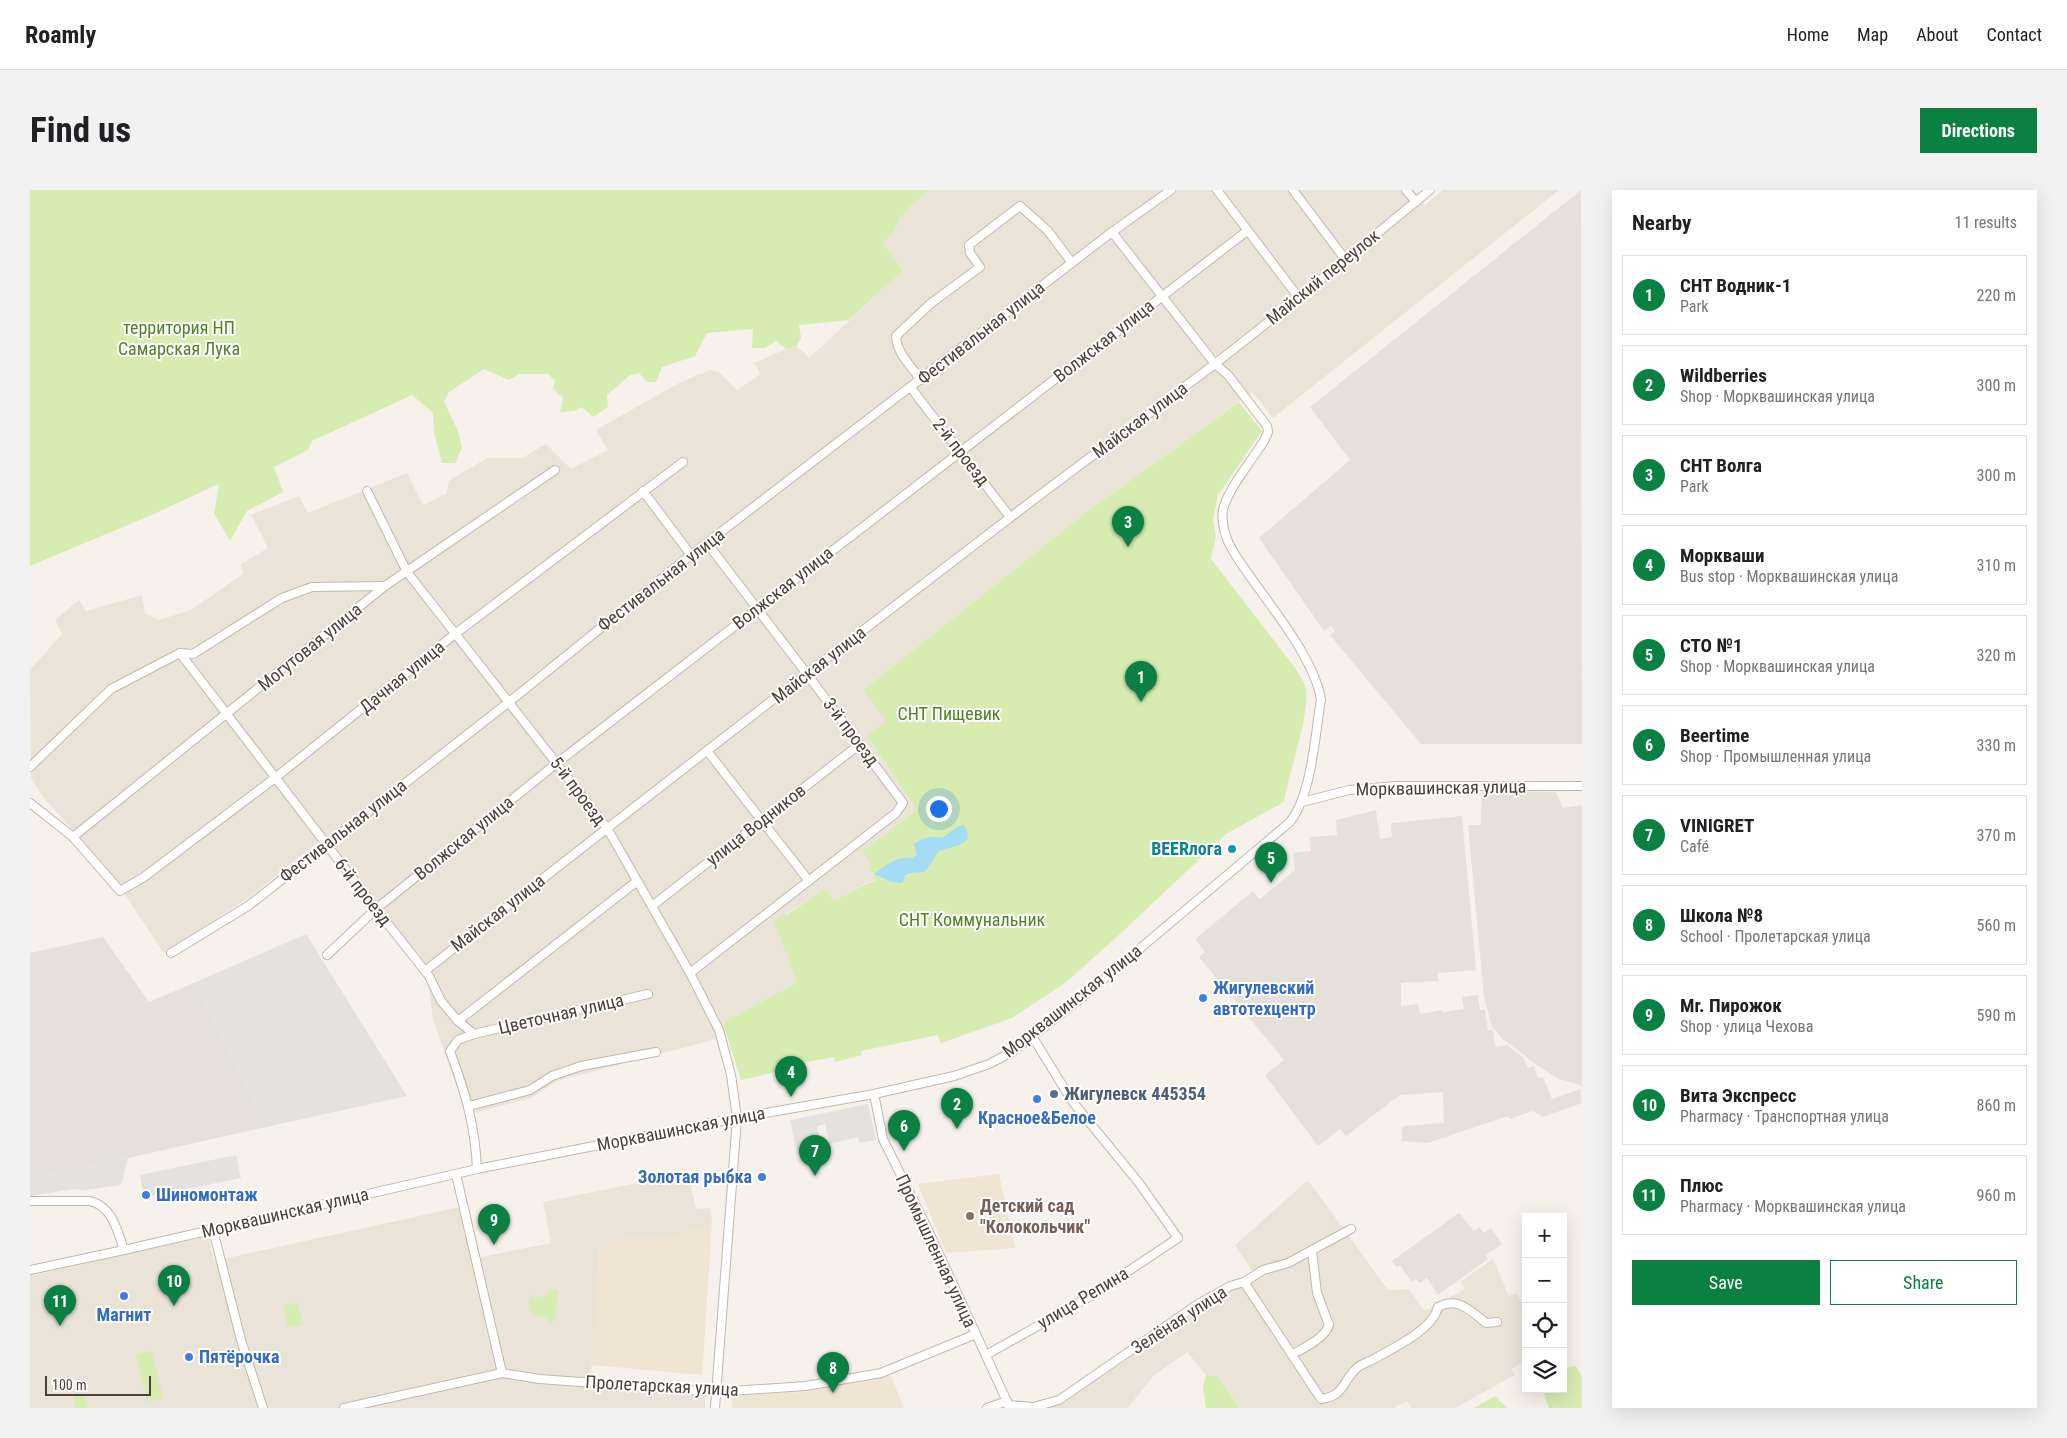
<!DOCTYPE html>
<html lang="en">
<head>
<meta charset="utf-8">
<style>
	:root { --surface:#fff; --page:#f2f2f2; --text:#202124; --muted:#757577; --line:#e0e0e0; --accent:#0b8043 }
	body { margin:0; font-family:"Roboto Condensed",sans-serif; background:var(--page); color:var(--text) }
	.controls { position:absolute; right:15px; bottom:15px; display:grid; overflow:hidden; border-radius:0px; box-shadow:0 5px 20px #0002 }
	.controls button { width:45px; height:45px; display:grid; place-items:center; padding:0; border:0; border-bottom:1px solid var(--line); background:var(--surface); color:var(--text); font:25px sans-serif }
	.scale { position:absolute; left:15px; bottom:12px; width:106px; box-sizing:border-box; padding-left:5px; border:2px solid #4b4237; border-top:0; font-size:14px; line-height:18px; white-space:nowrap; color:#4b4237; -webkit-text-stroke:4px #fff; paint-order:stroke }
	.you { position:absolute; left:908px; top:618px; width:18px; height:18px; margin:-12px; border:4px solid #fff; border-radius:50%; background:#1a73e8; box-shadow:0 0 0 8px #1a73e833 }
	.badge { display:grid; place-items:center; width:32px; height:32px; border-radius:50%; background:var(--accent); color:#fff; font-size:16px; font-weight:700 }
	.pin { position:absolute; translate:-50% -41px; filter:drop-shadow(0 1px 2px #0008) }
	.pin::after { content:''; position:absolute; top:26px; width:18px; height:15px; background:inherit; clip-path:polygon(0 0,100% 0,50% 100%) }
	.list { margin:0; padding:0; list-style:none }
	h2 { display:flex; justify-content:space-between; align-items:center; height:65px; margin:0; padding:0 20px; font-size:21px }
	h2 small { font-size:16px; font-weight:400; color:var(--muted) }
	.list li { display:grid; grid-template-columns:32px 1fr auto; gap:15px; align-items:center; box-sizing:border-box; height:80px; margin:0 10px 10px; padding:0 10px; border:1px solid var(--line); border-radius:0px }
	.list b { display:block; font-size:19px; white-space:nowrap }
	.list p { margin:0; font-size:16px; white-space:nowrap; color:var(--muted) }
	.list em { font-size:16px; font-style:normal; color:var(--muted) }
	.actions { display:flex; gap:10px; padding:15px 20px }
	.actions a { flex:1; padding:11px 0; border:1px solid var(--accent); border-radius:0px; text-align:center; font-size:18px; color:var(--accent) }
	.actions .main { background:var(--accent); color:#fff }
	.icon { flex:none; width:28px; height:28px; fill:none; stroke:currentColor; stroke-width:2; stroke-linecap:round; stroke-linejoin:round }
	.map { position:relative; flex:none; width:1552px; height:1218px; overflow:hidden; border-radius:0px }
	header { display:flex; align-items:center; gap:30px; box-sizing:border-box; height:70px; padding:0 25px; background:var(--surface); border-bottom:1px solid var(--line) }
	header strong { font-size:24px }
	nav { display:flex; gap:28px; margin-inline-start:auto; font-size:18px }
	.intro { display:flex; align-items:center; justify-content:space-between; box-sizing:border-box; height:120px; padding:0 30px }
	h1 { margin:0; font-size:35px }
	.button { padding:12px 22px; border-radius:0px; background:var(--accent); color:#fff; font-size:18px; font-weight:700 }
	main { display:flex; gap:30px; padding:0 30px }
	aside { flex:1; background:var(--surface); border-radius:0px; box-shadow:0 5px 20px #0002 }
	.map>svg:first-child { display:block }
</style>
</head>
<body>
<header>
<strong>Roamly</strong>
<nav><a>Home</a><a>Map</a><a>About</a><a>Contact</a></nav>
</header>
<div class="intro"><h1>Find us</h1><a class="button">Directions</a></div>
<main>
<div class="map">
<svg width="1552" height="1218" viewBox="0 0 1552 1218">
	<rect width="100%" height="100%" fill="#f6f1ea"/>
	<g fill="#eae3d8">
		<polygon points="901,0 1384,0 1395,15 1413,0 1529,0 1243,228 1222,202 1059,320 833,500 857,531 837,546 887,620 833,662 838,670 845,689 804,710 795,699 745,731 767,792 693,833 697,846 527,891 501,908 437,925 403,830 398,789 288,652 218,708 134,763 77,678 13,607 1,588 0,480 32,444 25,430 49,410 56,421 112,405 115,424 129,430 161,420 213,384 211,374 238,358 221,325 269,306 278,323 377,283 393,315 416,304 419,291 457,268 492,268 516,254 541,279 578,260 566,240 649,193 680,180 689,182 707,200 731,184 724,173 756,159 766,157 775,163 779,168 873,81 852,53 864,42 870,28 882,14"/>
		<polygon points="658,983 666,1019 680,1018 682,1033 647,1045 570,1052 560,1196 675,1203 675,1218 0,1218 0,1086 178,1046 184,1071 430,1017 441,1069 521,1053 513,1012"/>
		<polygon points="1276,992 1281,994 1358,1100 1379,1099 1394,1121 1435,1099 1431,1091 1463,1069 1479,1106 1486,1103 1496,1119 1496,1171 1481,1179 1485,1185 1425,1218 1381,1218 1377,1211 1363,1218 1210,1218 1187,1186 1176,1185 1157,1162 1123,1186 1098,1218 1016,1218 1032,1214 1195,1102 1226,1087 1205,1055"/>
	</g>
	<g fill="#e6e0db">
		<polygon points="1551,0 1552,554 1391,554 1300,445 1305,441 1301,436 1294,441 1229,348 1320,270 1280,217"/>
		<polygon points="1452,601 1526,602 1533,618 1552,615 1552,896 1529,889 1508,876 1474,850 1462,837 1454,807 1438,635 1451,635"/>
		<polygon points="1346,620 1350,649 1362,647 1361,633 1432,626 1446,780 1408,783 1408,791 1371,793 1371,816 1388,814 1390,824 1412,820 1413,822 1434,819 1432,807 1448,805 1450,820 1455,820 1458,840 1463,840 1465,857 1477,855 1493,867 1498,878 1504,876 1508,888 1513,887 1522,909 1550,899 1552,913 1513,927 1502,921 1480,929 1478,926 1398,953 1372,951 1372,940 1374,936 1414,933 1413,902 1370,905 1316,946 1310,939 1288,956 1235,885 1254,870 1169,767 1175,762 1165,749 1223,701 1230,709 1265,680 1263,663 1281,661 1280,647 1307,645 1306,630"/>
		<polygon points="73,747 119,812 166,792 236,937 0,990 0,763"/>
		<polygon points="1429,1023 1444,1041 1449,1037 1454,1043 1461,1038 1472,1054 1456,1065 1458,1069 1408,1105 1397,1088 1390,1093 1386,1089 1382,1092 1370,1075 1367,1077 1362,1071"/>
	</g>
	<g fill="#f0e5d3">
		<polygon points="969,984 985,1058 916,1063 888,994"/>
		<polygon points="682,1033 672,1185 561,1175 570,1052 646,1045"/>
		<polygon points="861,1186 874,1218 702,1218 702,1205 775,1202"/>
	</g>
	<g fill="#d7ecb1">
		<polygon points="0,0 901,0 882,14 870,28 864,42 853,53 873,81 819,130 769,135 771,148 766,157 756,159 746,151 735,158 722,158 723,139 677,143 665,166 632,177 626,192 617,192 609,183 600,185 577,205 578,217 563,227 552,217 544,221 530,222 533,208 523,199 525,191 518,184 489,184 479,190 454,179 419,202 414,211 429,244 432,258 425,273 412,273 404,243 403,223 382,205 282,251 278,260 244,277 253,302 217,321 200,351 184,323 189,294 119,326 0,376"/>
		<path d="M1209,212L1232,241L1188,305L1183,330L1186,346L1181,369L1266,479C1269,484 1273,490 1275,496C1282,521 1258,584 1254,612L1196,644L1089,745L1035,793L982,828L911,853L908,845L831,861L832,865L805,872L804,867L771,873V876L711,890L693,833L767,792L744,731L754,723L756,725L795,699L804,710L845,690L838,670L832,662L887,620L837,546L856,531L833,500L1059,320Z"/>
		<path d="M526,1099L528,1101L525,1131L518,1133V1128C503,1127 496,1123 500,1105L505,1108L517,1105L519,1101Z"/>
		<polygon points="268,1113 273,1134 258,1138 254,1116"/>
		<polygon points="122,1161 133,1208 117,1212 106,1164"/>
		<polygon points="1546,1176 1552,1187 1552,1218 1519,1218 1512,1199 1533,1199 1533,1179"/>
		<polygon points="1176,1185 1187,1186 1210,1218 1176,1218 1173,1197"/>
		<polygon points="54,1204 58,1218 46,1218 43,1206"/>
		<polygon points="1465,1206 1477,1218 1444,1218"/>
	</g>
	<g fill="#e4e2df">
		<polygon points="276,744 377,906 236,937 166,792"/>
		<polygon points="838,914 846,950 829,953 828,947 800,954 795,934 787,936 792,960 767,964 760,930"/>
		<polygon points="206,965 211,988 122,1006 120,1002 113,1003 110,985"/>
		<polygon points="98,968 91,995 54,1000 43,999 0,1006 0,990"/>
	</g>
	<path fill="#a4dbf5" d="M934,635L937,641L938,649L930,655L909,661L895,682L879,683L875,686L874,691L871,693L862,692L844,684C854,676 868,666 881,668L887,665L884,654C894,647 901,646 912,648L929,636Z"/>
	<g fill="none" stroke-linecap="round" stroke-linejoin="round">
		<g stroke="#c2b8ac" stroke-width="10">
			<g id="minor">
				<polyline points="1187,0 1269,108"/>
				<polyline points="1263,0 1315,69"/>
				<polyline points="1376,0 1386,12"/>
				<path d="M891,190C881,176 867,164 866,146L900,114L950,77L940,63L939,55L990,16L1018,41L1042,73"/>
				<polyline points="881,198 980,327"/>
				<polyline points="337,301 377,382 577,638 660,783 689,840 701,885 707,928 685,1218"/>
				<polyline points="613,301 661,365"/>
				<polyline points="150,463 346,719 399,786 411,811 428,831 444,844"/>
				<polyline points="678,562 779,691"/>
				<polyline points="0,577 81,499 150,463 163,464 252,408 282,397 355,396"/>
				<polyline points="1272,612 1319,600 1367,596 1552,596"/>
				<polyline points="0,613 43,647 90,701 114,687 245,588 425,444 653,272"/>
				<polyline points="43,647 355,396 525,280"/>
				<polyline points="622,716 830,554"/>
				<polyline points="141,763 218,716 479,512 661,365 1082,42 1141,0"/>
				<polyline points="297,765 346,719 527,573 1217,41"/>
				<path d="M395,781C588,629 782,479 977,330C1046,277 1117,226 1186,173C1259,117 1329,58 1400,0"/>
				<polyline points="660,783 866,623 873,613 777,484 677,353"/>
				<polyline points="428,831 606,692"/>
				<polyline points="844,904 853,949 899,1042 980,1218"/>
				<polyline points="439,916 500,900 522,886 551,876 626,862"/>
				<path d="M447,979C445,934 435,902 420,861L428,850L444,844L618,804"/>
				<polyline points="426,984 472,1183"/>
				<path d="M0,1011H60C83,1017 87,1040 94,1060"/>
				<polyline points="183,1040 211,1150 233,1218"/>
				<path d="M0,1080L94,1060L447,979L707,928L844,904L924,886L959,874L982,862L1050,809L1260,632C1282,604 1285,545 1291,509C1284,469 1243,419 1219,385C1211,373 1200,360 1196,346C1193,338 1191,324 1194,316C1201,295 1222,270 1234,251L1238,242L1237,236L1198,185L1185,174L1082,42"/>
				<path d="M1214,1092L1291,1209C1315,1206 1312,1191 1327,1178C1331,1174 1339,1172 1344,1169C1363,1158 1403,1140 1408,1117C1429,1106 1440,1121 1456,1133L1467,1132"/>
				<path d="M1263,1164C1275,1157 1294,1149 1299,1135L1287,1103L1282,1061"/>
				<polyline points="956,1165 1061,1106 1148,1048 1109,993 1042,911 1002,846"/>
				<polyline points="978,1215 1003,1217 1029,1210 1168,1114 1200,1096 1214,1092 1233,1080 1258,1073 1321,1039"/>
				<polyline points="314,1218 472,1183 510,1189 686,1202 776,1196 851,1183 946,1144"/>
				<polyline points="957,1218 977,1211"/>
			</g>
		</g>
		<use href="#minor" stroke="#fff" stroke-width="8"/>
	</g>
	<circle fill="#0f9aa8" stroke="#fff" stroke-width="2" cx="1202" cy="659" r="5"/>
	<g fill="#3f7fe0" stroke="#fff" stroke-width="2">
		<circle cx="1173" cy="808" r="5"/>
		<circle cx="1007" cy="909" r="5"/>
		<circle cx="732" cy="987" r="5"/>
		<circle cx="116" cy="1005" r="5"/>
		<circle cx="94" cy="1106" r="5"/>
		<circle cx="159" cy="1167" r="5"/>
	</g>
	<circle fill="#5c6f8a" stroke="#fff" stroke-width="2" cx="1024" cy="904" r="5"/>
	<circle fill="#8d6e63" stroke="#fff" stroke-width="2" cx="940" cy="1026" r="5"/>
	<g text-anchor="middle" stroke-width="4" stroke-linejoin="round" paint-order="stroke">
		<g font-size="18" fill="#4b4237" stroke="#fff">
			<text transform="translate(1293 87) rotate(-39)" y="6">Майский переулок</text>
			<text transform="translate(951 143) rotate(-38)" y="6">Фестивальная улица</text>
			<text transform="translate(1074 151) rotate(-38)" y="6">Волжская улица</text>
			<text transform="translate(1110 230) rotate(-37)" y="6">Майская улица</text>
			<text transform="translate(931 262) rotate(52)" y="6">2-й проезд</text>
			<text transform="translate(631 390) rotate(-38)" y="6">Фестивальная улица</text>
			<text transform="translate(753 398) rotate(-38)" y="6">Волжская улица</text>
			<text transform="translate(280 457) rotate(-39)" y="6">Могутовая улица</text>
			<text transform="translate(789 475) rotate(-38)" y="6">Майская улица</text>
			<text transform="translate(372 487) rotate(-39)" y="6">Дачная улица</text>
			<text transform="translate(821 542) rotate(53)" y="6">3-й проезд</text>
			<text transform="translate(1411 598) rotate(-1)" y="6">Морквашинская улица</text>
			<text transform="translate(548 601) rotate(53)" y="6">5-й проезд</text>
			<text transform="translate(726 635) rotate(-38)" y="6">улица Водников</text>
			<text transform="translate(313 641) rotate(-38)" y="6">Фестивальная улица</text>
			<text transform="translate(434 648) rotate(-39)" y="6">Волжская улица</text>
			<text transform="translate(333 702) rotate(52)" y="6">6-й проезд</text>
			<text transform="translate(468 723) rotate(-38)" y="6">Майская улица</text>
			<text transform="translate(1042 811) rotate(-38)" y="6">Морквашинская улица</text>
			<text transform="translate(531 824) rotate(-13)" y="6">Цветочная улица</text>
			<text transform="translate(651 939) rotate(-11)" y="6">Морквашинская улица</text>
			<text transform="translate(255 1023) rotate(-13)" y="6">Морквашинская улица</text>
			<text transform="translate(906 1061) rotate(65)" y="6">Промышленная улица</text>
			<text transform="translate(1053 1108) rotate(-31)" y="6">улица Репина</text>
			<text transform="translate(1149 1130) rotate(-33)" y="6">Зелёная улица</text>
			<text transform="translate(632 1196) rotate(3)" y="6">Пролетарская улица</text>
		</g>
		<g font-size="18" fill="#508225" stroke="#fff">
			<text x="149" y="144">территория НП<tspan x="149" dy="21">Самарская Лука</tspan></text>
			<text x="919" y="530">СНТ Пищевик</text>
			<text x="942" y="736">СНТ Коммунальник</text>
		</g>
		<g font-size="18" font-weight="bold" fill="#0d838f" stroke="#fff" text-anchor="end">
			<text x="1192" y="665">BEERлога</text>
		</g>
		<g font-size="18" font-weight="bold" fill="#366cbe" stroke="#fff" text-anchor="start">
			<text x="1183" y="804">Жигулевский<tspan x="1183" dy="21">автотехцентр</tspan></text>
			<text x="1007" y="934" text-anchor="middle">Красное&amp;Белое</text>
			<text x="722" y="993" text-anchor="end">Золотая рыбка</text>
			<text x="126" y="1011">Шиномонтаж</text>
			<text x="94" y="1131" text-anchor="middle">Магнит</text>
			<text x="169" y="1173">Пятёрочка</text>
		</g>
		<g font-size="18" font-weight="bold" fill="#4e5e75" stroke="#fff" text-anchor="start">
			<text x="1034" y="910">Жигулевск 445354</text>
		</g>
		<g font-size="18" font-weight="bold" fill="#785e54" stroke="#fff" text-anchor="start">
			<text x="950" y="1022">Детский сад<tspan x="950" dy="21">"Колокольчик"</tspan></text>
		</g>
	</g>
</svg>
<div class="controls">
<button>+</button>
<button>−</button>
<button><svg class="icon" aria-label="locate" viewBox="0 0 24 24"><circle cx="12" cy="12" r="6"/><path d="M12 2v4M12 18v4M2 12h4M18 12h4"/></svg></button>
<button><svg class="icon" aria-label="layers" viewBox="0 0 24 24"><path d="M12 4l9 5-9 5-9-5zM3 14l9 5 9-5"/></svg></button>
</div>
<div class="scale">100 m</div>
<div class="you"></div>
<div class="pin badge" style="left:1111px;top:512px">1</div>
<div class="pin badge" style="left:927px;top:939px">2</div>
<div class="pin badge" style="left:1098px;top:357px">3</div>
<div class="pin badge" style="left:761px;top:907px">4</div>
<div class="pin badge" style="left:1241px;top:693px">5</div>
<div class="pin badge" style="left:874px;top:961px">6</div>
<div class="pin badge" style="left:785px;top:986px">7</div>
<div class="pin badge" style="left:803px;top:1203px">8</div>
<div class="pin badge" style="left:464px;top:1055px">9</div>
<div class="pin badge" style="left:144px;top:1116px">10</div>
<div class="pin badge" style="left:30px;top:1136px">11</div>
</div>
<aside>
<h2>Nearby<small>11 results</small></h2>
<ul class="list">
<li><span class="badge">1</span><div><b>СНТ Водник-1</b><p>Park</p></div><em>220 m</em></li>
<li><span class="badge">2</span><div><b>Wildberries</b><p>Shop · Морквашинская улица</p></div><em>300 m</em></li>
<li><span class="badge">3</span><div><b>СНТ Волга</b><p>Park</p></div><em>300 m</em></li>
<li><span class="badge">4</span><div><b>Моркваши</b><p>Bus stop · Морквашинская улица</p></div><em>310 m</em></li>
<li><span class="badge">5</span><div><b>СТО №1</b><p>Shop · Морквашинская улица</p></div><em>320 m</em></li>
<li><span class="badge">6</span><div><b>Beertime</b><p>Shop · Промышленная улица</p></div><em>330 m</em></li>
<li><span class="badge">7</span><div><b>VINIGRET</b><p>Café</p></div><em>370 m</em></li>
<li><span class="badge">8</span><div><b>Школа №8</b><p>School · Пролетарская улица</p></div><em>560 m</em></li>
<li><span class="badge">9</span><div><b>Mr. Пирожок</b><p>Shop · улица Чехова</p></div><em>590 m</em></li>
<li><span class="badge">10</span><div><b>Вита Экспресс</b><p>Pharmacy · Транспортная улица</p></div><em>860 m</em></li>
<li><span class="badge">11</span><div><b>Плюс</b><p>Pharmacy · Морквашинская улица</p></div><em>960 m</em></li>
</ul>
<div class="actions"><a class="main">Save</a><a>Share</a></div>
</aside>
</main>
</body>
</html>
